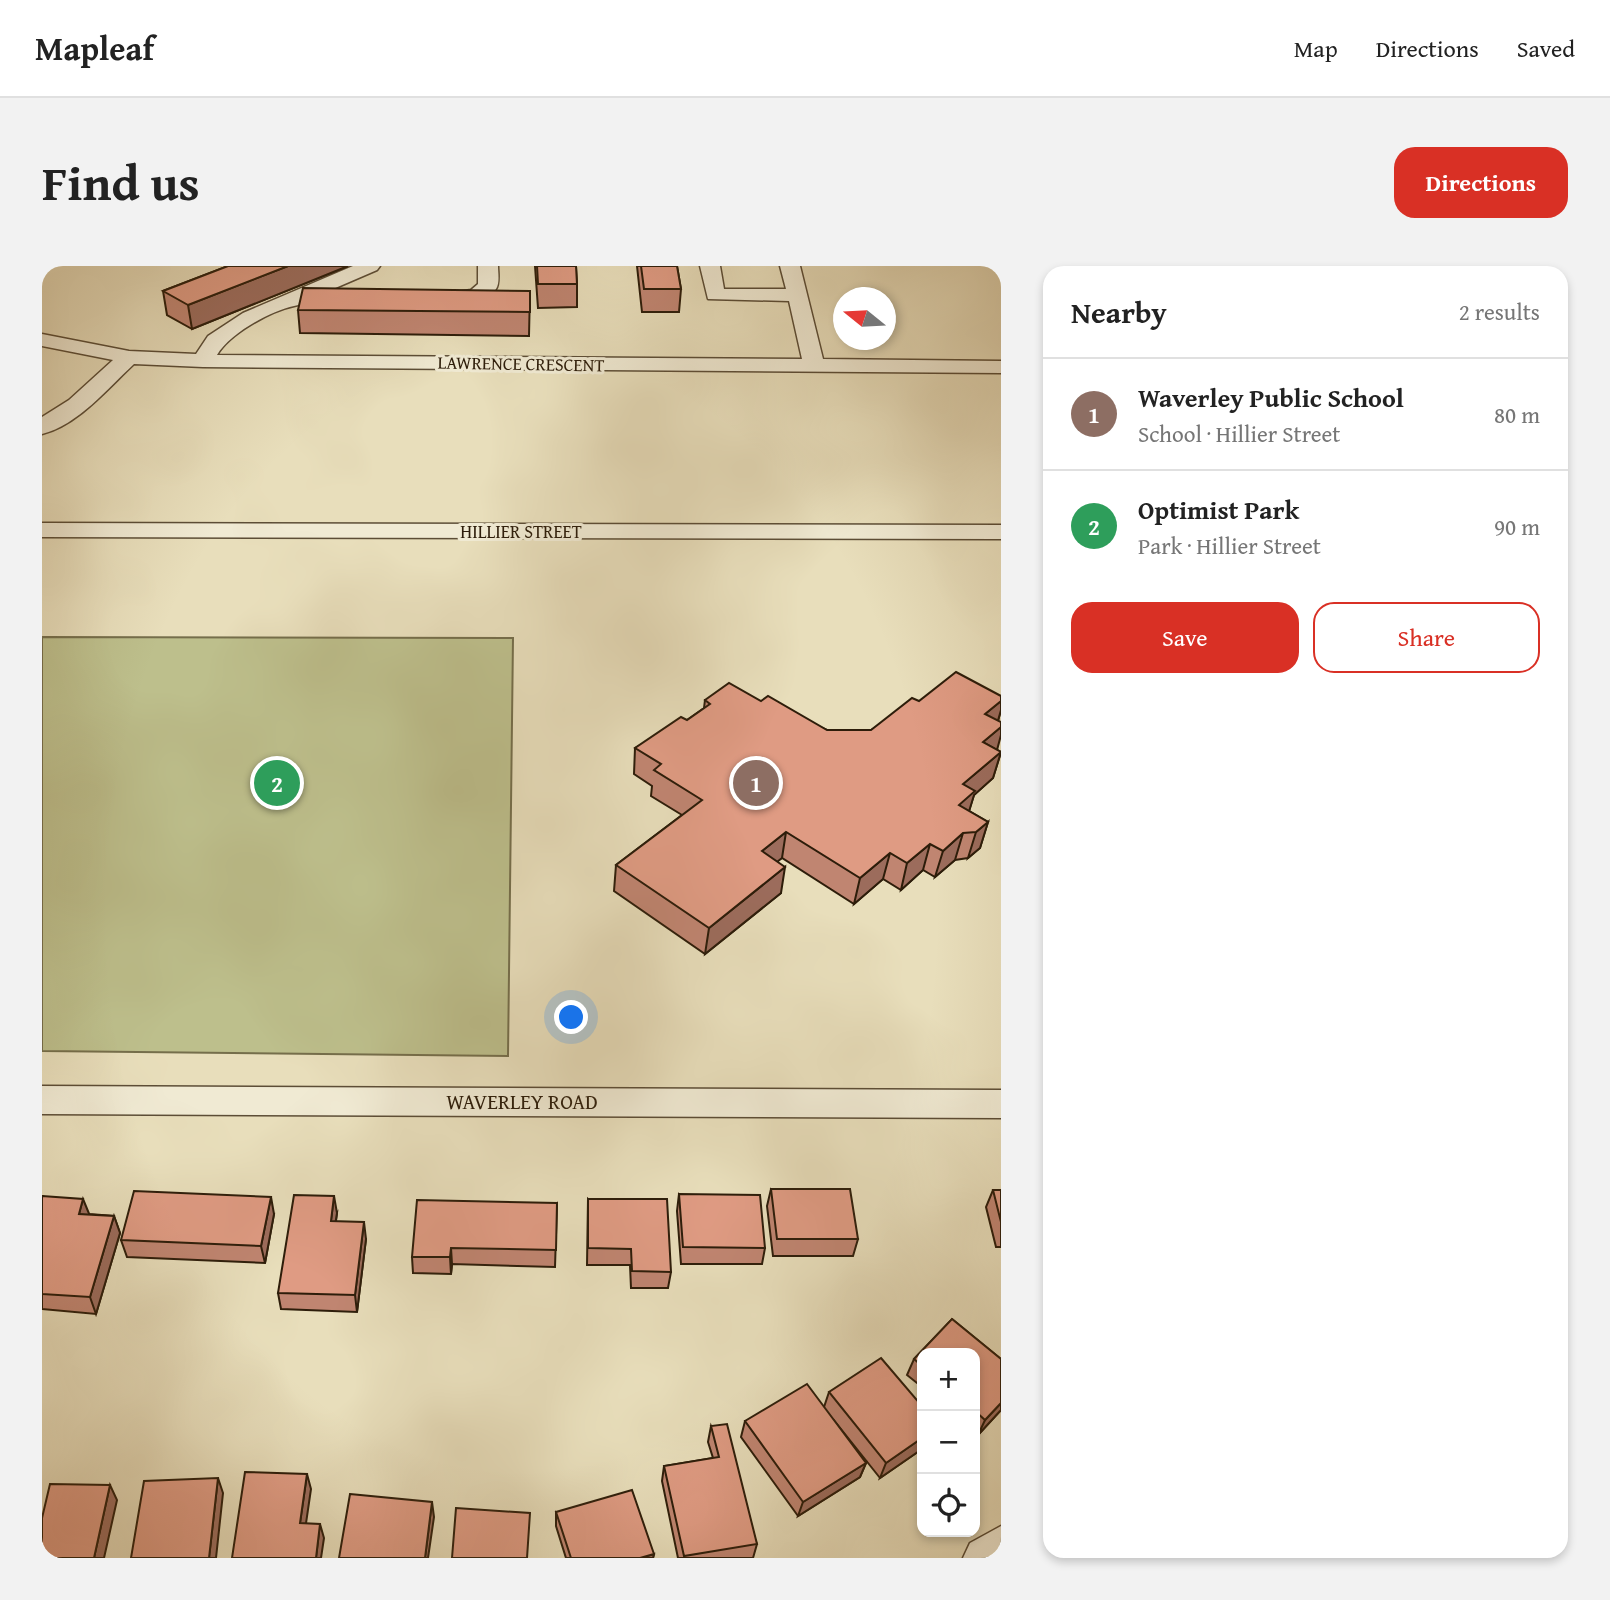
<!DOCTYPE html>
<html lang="en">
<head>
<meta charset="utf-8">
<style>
	:root { --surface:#fff; --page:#f2f2f2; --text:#222; --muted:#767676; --line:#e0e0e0; --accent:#d93025 }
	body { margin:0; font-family:"Gentium Book Plus",serif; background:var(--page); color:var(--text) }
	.controls { position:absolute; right:21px; bottom:21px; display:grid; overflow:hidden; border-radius:14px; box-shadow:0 4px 10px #0003 }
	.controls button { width:63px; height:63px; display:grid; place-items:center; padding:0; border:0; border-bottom:2px solid var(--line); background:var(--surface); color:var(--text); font:35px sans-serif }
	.compass { position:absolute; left:791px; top:21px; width:63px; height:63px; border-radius:50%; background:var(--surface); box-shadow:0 4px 10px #0003; rotate:288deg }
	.you { position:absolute; left:530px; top:752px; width:24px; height:24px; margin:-18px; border:5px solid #fff; border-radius:50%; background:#1a73e8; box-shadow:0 0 0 10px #1a73e833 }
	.badge { display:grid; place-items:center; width:46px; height:46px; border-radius:50%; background:var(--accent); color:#fff; font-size:23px; font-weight:700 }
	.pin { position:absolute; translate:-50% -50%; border:4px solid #fff; box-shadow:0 2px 7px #0006 }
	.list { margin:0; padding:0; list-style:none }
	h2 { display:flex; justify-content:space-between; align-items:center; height:91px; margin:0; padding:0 28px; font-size:30px }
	h2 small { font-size:23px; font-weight:400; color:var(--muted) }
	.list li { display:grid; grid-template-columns:46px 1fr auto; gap:21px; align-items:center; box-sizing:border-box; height:112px; padding:0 28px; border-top:2px solid var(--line) }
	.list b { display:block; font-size:26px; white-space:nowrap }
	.list p { margin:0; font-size:23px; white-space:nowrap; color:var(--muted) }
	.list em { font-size:23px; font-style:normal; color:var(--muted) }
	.actions { display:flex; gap:14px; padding:21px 28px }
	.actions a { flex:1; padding:16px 0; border:2px solid var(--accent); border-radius:21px; text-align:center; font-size:24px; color:var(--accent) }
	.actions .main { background:var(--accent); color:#fff }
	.icon { flex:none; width:38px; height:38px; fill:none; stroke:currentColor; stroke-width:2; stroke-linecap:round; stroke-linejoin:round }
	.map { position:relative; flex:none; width:959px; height:1292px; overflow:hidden; border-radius:21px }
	header { display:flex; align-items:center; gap:42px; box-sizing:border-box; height:98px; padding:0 35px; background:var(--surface); border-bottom:2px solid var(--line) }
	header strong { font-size:33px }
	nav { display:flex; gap:38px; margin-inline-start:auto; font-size:24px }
	.intro { display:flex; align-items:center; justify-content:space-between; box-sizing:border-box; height:168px; padding:0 42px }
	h1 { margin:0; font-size:49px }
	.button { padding:18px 32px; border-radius:21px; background:var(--accent); color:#fff; font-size:24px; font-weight:700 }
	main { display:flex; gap:42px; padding:0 42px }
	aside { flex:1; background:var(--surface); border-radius:21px; box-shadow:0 4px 10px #0003 }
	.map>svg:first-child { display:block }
</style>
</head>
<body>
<header>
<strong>Mapleaf</strong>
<nav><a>Map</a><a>Directions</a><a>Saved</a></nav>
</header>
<div class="intro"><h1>Find us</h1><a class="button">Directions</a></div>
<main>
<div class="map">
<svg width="959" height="1292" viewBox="0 0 959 1292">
	<rect width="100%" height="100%" fill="#e8debb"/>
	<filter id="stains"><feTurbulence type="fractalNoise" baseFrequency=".00286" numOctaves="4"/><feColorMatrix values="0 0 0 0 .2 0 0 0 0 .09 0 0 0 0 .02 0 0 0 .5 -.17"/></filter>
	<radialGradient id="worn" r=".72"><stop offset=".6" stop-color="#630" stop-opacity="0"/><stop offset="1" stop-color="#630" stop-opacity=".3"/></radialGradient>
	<polygon fill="#bdbf8c" stroke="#756e4b" stroke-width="2" points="0,371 471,372 466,790 0,785"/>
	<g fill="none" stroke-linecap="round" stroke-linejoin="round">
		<g stroke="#5c4d36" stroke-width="3">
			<g id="minor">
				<path d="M311,0H338L335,4L284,26L306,27L309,31L306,35C288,40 269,35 252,40C228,45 187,68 175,89L760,93L747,35L666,33L658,0H678L682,23H744L738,0H758L781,93L959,95V107L161,101L92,98C66,122 36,159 0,168V151L27,134L71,94L0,80V68L87,85L154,88L166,70L201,47Z"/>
				<path d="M436,0H456C456,7 458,17 454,23C443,38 409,41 393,37L390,33L393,29L429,24L436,18Z"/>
				<polygon points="0,257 959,259 959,273 0,271"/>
				<polygon points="0,820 959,824 959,852 0,848"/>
				<polygon points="959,1260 959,1292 921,1292 928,1277"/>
			</g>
		</g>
		<use href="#minor" fill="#f0ead3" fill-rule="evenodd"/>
	</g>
	<g fill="#c08571" stroke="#2d1d0a" stroke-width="2">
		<polygon points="186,0 306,0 150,63 125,49 121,25"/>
		<polygon points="493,0 534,0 535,18 535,41 496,42"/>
		<polygon points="595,0 635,0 639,23 637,46 600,46"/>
		<polygon points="488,25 487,70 258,67 256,44"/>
		<polygon points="959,430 959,444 956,455 955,484 959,486 951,512 932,529 927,545 946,556 938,582 926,592 913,594 893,611 881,604 859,624 841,613 812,638 740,592 735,595 739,627 663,688 572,625 574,599 640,549 609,530 610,520 592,508 593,482 645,454 662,442 663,434 719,435 785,464 829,464 877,435"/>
		<polygon points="729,923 816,973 811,990 731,990 725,940"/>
		<polygon points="951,924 959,924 959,981 954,981 944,941"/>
		<polygon points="637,928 723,982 720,998 639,998 635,945"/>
		<polygon points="0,930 47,948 72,950 78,967 54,1048 0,1043"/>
		<polygon points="546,933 629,1006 626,1022 589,1022 588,999 545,999"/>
		<polygon points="515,937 513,1001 410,998 409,1008 371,1007 370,991"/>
		<polygon points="295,947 294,955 324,973 315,1046 239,1043 236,1027"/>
		<polygon points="232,948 223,997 85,991 79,974"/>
		<polygon points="910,1053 959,1093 959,1144 936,1169 933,1166 933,1087 880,1087 880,1121 865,1109 872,1093"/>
		<polygon points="787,1126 880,1140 880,1183 838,1212 791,1153 824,1197 818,1211 756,1250 699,1171 703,1155 782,1141"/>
		<polygon points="669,1160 715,1278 711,1292 636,1292 620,1215 622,1200 671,1192 666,1176"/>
		<polygon points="514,1246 612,1288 611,1292 524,1292 514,1260"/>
	</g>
	<g fill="#9c6c5c" stroke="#2d1d0a" stroke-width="2">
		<polygon points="246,0 306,0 150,63 146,39"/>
		<polygon points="959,435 959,444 955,458 943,448"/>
		<polygon points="959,461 959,469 955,484 941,476"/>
		<polygon points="959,486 951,512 932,529 925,552 909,566 921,518"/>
		<polygon points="946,556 938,582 926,592 934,566"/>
		<polygon points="744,566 740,592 715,612 720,585"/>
		<polygon points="921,567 913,594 893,611 901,585"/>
		<polygon points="888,578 881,604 859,624 865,597"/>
		<polygon points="848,587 841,613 812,638 818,612"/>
		<polygon points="743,601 739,627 663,688 667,662"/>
		<polygon points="292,930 295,947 291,972 289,955"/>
		<polygon points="229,931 232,948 223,997 219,980"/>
		<polygon points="41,933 48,950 37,948"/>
		<polygon points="72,950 78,967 54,1048 48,1031"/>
		<polygon points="322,956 324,973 315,1046 313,1029"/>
		<polygon points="409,982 410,998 409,1008 408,991"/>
		<polygon points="959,1137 959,1144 936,1169 943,1154"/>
		<polygon points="880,1172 880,1183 838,1212 844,1197"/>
		<polygon points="824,1197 818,1211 756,1250 761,1236"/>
		<polygon points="265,1208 269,1223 262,1271 258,1257"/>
		<polygon points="176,1212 181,1227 174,1292 167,1292"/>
		<polygon points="68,1219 75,1234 62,1292 52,1292"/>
		<polygon points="390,1236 392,1251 386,1292 383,1292"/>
		<polygon points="278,1258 282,1272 279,1292 274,1292"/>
		<polygon points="612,1288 611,1292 598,1292"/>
	</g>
	<g fill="#df9b83" stroke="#2d1d0a" stroke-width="2">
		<polygon points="186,0 246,0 146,39 121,25"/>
		<polygon points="495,0 534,0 535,18 496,18"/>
		<polygon points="599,0 635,0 639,23 602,23"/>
		<polygon points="261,22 488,25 488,46 256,44"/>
		<polygon points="914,406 959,430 959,435 943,448 959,456 959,461 941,476 959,486 921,518 933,525 917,539 946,556 934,566 921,567 901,585 888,578 865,597 848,587 818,612 744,566 720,585 743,601 667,662 574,599 660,534 612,504 619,498 593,482 639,451 645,454 668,438 663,434 687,417 719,435 726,430 785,464 829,464 870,432 877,435"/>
		<polygon points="729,923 808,923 816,973 735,973"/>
		<polygon points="951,924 959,924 959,956"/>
		<polygon points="92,925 229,931 219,980 79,974"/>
		<polygon points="637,928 718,929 723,982 641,981"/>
		<polygon points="252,929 292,930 289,955 322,956 313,1029 236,1027"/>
		<polygon points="0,930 41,933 37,948 72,950 48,1031 0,1028"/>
		<polygon points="546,933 625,933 629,1006 590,1005 589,983 546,982"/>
		<polygon points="375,934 515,937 514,984 409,982 408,991 370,991"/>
		<polygon points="910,1053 959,1093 959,1137 943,1154 933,1145 933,1087 880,1087 880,1100 872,1093"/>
		<polygon points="839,1092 880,1140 880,1172 844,1197 787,1126"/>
		<polygon points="765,1118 824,1197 761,1236 703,1155"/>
		<polygon points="685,1158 715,1278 642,1290 622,1200 677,1191 669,1160"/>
		<polygon points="203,1206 265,1208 258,1257 278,1258 274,1292 190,1292"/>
		<polygon points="176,1212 167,1292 89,1292 102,1215"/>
		<polygon points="8,1218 68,1219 52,1292 0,1292 0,1252"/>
		<polygon points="590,1224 612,1288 598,1292 529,1292 514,1246"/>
		<polygon points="308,1228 390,1236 383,1292 297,1292"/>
		<polygon points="414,1242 488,1247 485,1292 410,1292"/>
	</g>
	<g text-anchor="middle" stroke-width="6" stroke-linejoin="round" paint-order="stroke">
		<g font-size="18" fill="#2d1d0a" stroke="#f0ead3">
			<text transform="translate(479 98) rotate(1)" y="6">LAWRENCE CRESCENT</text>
			<text x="479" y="272">HILLIER STREET</text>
		</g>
		<g font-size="21" fill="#2d1d0a" stroke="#f0ead3">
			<text x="480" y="843">WAVERLEY ROAD</text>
		</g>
	</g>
	<rect width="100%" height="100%" filter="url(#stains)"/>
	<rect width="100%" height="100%" fill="url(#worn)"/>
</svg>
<div class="controls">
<button>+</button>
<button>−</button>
<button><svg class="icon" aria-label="locate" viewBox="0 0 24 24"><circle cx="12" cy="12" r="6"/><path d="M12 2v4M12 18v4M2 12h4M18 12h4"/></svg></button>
</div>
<svg class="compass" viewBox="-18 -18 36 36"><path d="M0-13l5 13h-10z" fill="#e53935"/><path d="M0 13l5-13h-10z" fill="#767676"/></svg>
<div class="you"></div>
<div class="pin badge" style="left:714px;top:517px;background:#8d6e63">1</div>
<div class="pin badge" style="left:235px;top:517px;background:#2e9e5b">2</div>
</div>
<aside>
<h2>Nearby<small>2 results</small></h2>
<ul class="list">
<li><span class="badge" style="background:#8d6e63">1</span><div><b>Waverley Public School</b><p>School · Hillier Street</p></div><em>80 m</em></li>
<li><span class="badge" style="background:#2e9e5b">2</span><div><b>Optimist Park</b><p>Park · Hillier Street</p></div><em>90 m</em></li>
</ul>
<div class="actions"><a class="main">Save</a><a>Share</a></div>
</aside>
</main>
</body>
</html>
